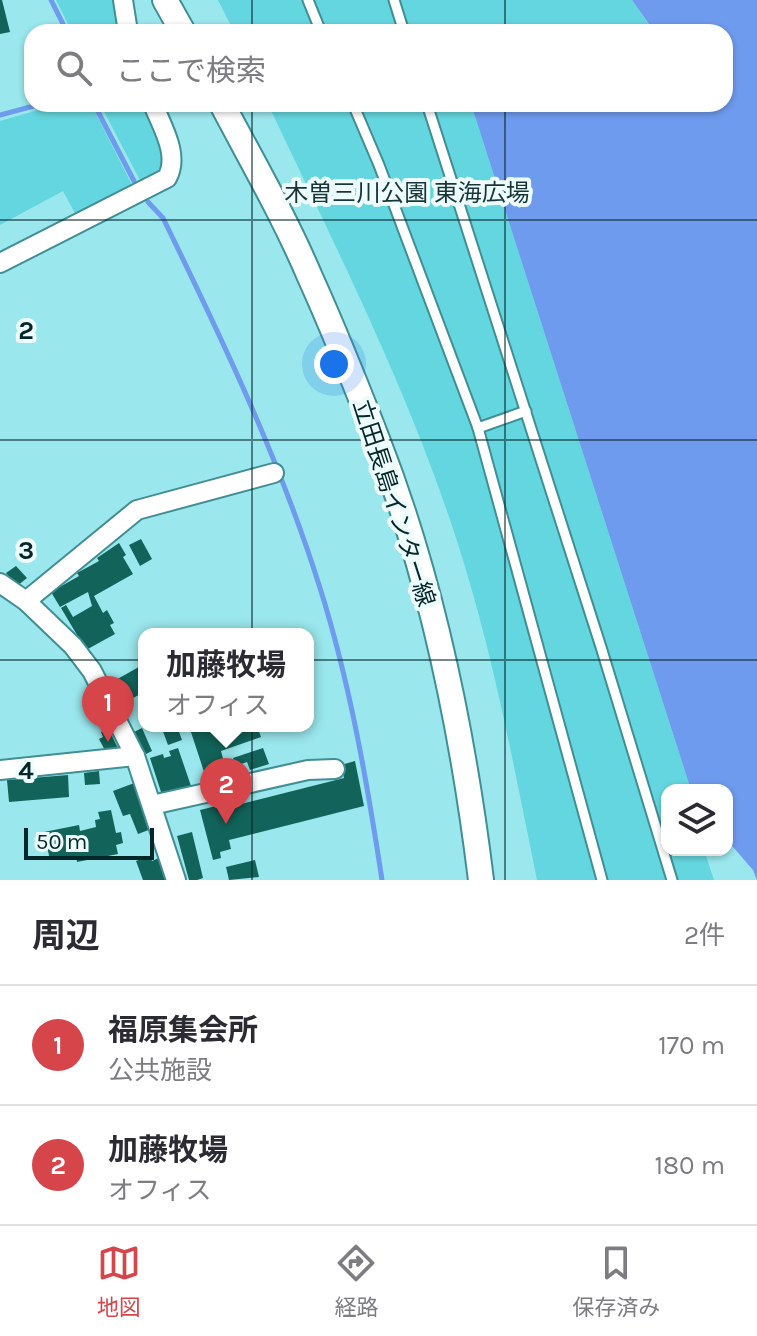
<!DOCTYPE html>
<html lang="ja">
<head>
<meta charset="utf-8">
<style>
	:root { --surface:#fff; --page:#f2f2f3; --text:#2b2b33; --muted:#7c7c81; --line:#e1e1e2; --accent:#d5454a }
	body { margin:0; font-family:Karla,"Noto Sans JP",sans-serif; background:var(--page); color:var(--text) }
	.controls { position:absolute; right:24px; bottom:24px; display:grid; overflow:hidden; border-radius:16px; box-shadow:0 2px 6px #0004 }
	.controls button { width:72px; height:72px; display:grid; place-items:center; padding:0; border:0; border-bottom:2px solid var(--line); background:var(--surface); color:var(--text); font:40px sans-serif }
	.scale { position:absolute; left:24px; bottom:20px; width:130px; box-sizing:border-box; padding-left:8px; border:4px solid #06272a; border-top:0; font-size:22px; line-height:28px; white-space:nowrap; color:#06272a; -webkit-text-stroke:6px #edfcfd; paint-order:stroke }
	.you { position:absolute; left:334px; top:364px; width:28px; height:28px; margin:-20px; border:6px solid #fff; border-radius:50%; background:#1a73e8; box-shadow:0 0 0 12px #1a73e833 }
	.badge { display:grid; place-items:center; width:52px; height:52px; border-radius:50%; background:var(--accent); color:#fff; font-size:26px; font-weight:700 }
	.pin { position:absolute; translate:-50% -66px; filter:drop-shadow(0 2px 4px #0008) }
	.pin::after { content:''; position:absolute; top:42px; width:28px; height:24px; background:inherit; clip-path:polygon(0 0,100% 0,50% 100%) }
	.popup { position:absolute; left:138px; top:628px; width:176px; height:104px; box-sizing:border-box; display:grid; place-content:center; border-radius:16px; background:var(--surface); filter:drop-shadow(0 2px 6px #0005); font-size:26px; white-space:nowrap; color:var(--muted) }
	.popup b { font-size:30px; color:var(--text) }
	.popup::after { content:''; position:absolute; left:50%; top:100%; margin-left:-16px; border:16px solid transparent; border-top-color:var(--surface) }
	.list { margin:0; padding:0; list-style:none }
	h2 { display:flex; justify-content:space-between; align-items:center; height:104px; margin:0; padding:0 32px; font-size:34px }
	h2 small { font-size:26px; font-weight:400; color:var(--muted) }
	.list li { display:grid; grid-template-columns:52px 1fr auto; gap:24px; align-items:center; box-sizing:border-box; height:120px; padding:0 32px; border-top:2px solid var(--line) }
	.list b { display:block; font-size:30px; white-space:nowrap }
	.list p { margin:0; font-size:26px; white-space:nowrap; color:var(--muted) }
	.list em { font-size:26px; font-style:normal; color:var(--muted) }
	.icon { flex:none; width:44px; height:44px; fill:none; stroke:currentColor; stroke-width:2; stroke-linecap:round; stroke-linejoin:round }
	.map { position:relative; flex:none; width:757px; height:880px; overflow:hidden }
	.search { position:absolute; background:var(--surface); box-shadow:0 2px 6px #0004; left:24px; right:24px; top:24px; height:88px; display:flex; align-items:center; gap:20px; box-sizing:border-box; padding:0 28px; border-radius:24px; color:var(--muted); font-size:30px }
	.sheet { height:344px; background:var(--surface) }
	nav { display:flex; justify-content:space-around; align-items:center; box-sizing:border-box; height:112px; border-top:2px solid var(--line); background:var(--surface); font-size:22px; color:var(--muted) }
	nav a { display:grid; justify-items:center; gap:4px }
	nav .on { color:var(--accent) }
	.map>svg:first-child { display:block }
</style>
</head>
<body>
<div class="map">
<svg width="757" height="880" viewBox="0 0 757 880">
	<rect width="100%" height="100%" fill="#9ae7ed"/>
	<g fill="#64d6df">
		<polygon points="56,0 116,0 122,32 72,32"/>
		<polygon points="218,0 632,0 653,31 234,32"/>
		<polygon points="59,104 91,104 134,189 77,217 63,191 0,225 0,121"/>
		<polygon points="100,104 149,104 167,151 161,174 142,184"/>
		<path d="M268,104H471L691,790H667V850H704L714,880H537C514,767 493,653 458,544C409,391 336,248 268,104Z"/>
	</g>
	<polygon fill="#6f9bee" points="632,0 757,0 757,880 753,870 727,840 727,790 691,790 471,104 725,104 725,32 649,32 653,30"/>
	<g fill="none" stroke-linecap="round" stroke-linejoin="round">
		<g stroke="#6f9bee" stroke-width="5">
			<polyline points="51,0 67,32"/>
			<polyline points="94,104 134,181"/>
			<polyline points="0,115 41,104"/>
			<path d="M148,202L163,218C222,339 280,460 320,588C350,683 367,782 382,880"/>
		</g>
	</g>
	<g fill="#12645a">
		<polygon points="0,0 2,0 10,32 0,34"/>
		<polygon points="141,539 152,559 140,566 129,545"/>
		<polygon points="119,543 126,555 123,557 133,574 94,596 103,613 107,610 114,623 110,625 115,634 86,650 61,608 66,605 73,617 92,606 88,592 60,607 51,592 79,576 77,573 99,561 97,558"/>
		<polygon points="16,566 27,578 17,586 6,573"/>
		<polygon points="144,664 144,692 126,702 114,681"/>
		<polygon points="161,726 177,726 182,740 168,745"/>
		<polygon points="189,726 257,726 261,737 221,751 228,777 208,784"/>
		<polygon points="108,728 119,750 108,756 99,739 103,737 101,732"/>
		<polygon points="142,728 152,751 142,756 132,733"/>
		<polygon points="178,748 191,786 162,795 150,758 163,754 164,758 171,756 169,751"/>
		<polygon points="263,748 269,764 250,770 247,762 236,766 233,758"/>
		<polygon points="355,761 364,806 229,840 231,849 220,852 221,858 213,860 200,810 220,805 221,809 344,778 341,765"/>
		<polygon points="99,771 100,784 85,785 84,773"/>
		<polygon points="68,775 69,797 9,802 7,780"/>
		<polygon points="137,782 154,828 138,834 130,814 123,816 113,791"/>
		<polygon points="111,810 116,833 121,832 123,843 116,845 118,854 77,862 76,856 50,860 44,832 79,825 80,831 96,827 95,820 100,819 98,812"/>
		<polygon points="192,832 203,878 197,880 189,880 177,836"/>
		<polygon points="150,856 152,861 159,858 166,880 143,880 136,861"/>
		<polygon points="255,860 259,877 229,880 226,867"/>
	</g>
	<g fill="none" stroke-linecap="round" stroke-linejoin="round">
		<g stroke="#418e94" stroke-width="13">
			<g id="service">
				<polyline points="308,0 321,32"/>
				<polyline points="394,0 404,32"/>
				<polyline points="353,104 379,165 478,428 602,880"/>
				<polyline points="427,104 601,647 672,880"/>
				<polyline points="478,428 526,411"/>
			</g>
		</g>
		<g stroke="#418e94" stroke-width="22">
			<g id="minor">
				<polyline points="123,0 128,32"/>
				<path d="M0,263L167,178C180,155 162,127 153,104"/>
				<polyline points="0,583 26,601 73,646 92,671 135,756 176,880"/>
				<polyline points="26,601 137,510 274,473"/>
				<polyline points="0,770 135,756"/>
				<polyline points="152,805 308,770 335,769"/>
			</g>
		</g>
		<g stroke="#418e94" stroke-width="28">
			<g id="secondary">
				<polyline points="165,0 183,32"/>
				<path d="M222,104C252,161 285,218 310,277C334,330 356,385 377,439C431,577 463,733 481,880"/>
			</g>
		</g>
		<use href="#service" stroke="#fff" stroke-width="9"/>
		<use href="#minor" stroke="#fff" stroke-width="18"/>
		<use href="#secondary" stroke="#fff" stroke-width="24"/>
	</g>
	<path fill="none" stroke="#06272a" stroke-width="2" stroke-opacity="0.55" d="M252,0V32M505,0V32M252,104V880M505,104V880M0,220H757M0,440H757M0,660H757"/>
	<g text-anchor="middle" stroke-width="8" stroke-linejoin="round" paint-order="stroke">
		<g font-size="24" fill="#1a3537" stroke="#edfcfd">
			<text x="407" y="201">木曽三川公園 東海広場</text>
		</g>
		<g font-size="24" fill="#06272a" stroke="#edfcfd">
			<text transform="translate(394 503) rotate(72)" y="8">立田長島インター線</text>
		</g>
	</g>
	<g font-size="26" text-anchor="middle" font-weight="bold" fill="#06272a" stroke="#edfcfd" stroke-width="8" stroke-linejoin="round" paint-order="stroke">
		<text x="26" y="339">2</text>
		<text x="26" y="559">3</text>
		<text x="26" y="779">4</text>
	</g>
</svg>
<div class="controls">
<button><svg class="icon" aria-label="layers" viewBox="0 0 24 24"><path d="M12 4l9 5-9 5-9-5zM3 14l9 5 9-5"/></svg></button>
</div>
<div class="scale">50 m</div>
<div class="you"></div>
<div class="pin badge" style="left:108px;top:742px">1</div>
<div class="pin badge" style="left:226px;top:824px">2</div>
<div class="popup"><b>加藤牧場</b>オフィス</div>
<div class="search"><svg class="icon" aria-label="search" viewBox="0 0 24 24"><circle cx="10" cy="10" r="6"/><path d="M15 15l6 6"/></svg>ここで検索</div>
</div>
<section class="sheet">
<h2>周辺<small>2件</small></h2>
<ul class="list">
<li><span class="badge">1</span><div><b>福原集会所</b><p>公共施設</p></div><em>170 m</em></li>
<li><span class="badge">2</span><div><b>加藤牧場</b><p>オフィス</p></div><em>180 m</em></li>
</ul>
</section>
<nav>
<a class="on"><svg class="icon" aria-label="map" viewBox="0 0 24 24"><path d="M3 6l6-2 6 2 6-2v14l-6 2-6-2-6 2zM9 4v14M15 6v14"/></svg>地図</a>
<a><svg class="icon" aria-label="directions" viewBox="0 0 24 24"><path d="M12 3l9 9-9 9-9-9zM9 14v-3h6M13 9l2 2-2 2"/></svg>経路</a>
<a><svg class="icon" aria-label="saved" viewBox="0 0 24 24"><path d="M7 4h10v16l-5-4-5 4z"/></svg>保存済み</a>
</nav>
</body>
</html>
